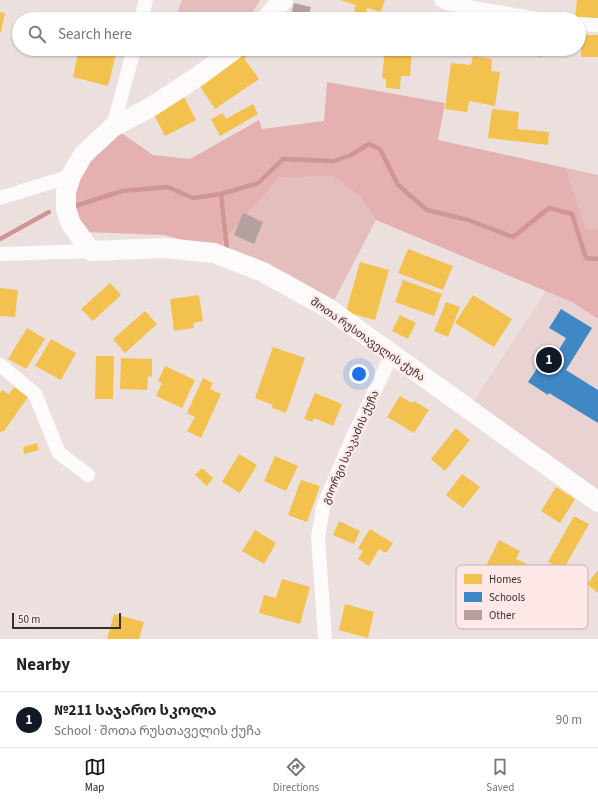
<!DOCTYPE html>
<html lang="en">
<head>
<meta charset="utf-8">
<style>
	:root { --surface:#fff; --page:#f2f2f2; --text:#222; --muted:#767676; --line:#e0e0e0; --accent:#111827 }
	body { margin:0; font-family:"Source Sans 3","Noto Sans Georgian",sans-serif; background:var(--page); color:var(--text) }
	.scale { position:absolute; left:12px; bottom:10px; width:109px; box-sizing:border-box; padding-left:4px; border:2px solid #382f2f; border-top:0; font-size:11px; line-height:14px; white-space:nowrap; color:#382f2f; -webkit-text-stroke:3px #ffe8e7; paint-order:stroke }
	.you { position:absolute; left:359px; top:374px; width:14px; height:14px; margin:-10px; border:3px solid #fff; border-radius:50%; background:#1a73e8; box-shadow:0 0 0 6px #1a73e833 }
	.badge { display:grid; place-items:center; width:26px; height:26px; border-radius:50%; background:var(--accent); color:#fff; font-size:13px; font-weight:700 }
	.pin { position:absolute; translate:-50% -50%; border:2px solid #fff; box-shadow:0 1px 4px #0006 }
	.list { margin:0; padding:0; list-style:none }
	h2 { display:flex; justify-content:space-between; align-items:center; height:52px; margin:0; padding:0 16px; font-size:17px }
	h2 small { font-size:13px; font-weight:400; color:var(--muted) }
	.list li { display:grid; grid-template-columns:26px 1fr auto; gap:12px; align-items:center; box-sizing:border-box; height:56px; padding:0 16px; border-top:1px solid var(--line) }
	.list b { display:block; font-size:15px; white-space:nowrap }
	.list p { margin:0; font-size:13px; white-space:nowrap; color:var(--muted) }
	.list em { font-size:13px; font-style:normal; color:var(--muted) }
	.icon { flex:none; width:22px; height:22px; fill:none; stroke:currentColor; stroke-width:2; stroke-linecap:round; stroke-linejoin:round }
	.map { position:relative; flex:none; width:598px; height:639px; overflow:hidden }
	.search { position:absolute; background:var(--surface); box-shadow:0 1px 3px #0004; left:12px; right:12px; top:12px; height:44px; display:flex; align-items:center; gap:10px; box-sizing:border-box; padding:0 14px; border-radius:22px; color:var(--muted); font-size:15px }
	.sheet { height:108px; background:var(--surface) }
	nav { display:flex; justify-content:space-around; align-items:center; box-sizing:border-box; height:56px; border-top:1px solid var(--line); background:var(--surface); font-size:11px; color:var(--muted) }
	nav a { display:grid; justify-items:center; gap:2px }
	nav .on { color:var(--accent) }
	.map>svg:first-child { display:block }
</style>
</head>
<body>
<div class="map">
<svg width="598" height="639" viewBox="0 0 598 639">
	<rect width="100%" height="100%" fill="#ece0df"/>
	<polygon fill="#e9d3d2" points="546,291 572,302 598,319 598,489 473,402"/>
	<g fill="#e4bebd">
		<polygon points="182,0 260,0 253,12 245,19 191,19 177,14"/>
		<polygon points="566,168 598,175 598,228 586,231"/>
		<polygon points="333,176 361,198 376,220 332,304 217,249 279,178"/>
	</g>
	<polygon fill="#e4b1b0" points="327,82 445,103 438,140 566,168 586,230 598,228 598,319 572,302 376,220 361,198 333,176 279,178 217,249 164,235 86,232 72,219 75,174 120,132 153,155 190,159 259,120 262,129 324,121"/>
	<g fill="#f2c14e">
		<polygon points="340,0 385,0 381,12 367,8 364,19 352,19 356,5"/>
		<polygon points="577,0 598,0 598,22 575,18"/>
		<polygon points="0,12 5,13 1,32 0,32"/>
		<rect x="581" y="35" width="17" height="22"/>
		<polygon points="79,49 98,49 116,54 108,86 73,77"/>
		<polygon points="243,49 257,49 244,58 259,79 215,109 199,85"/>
		<polygon points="385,49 412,51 410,76 401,76 400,89 386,88 386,79 382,78"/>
		<polygon points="517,49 543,49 542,57 516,53"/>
		<polygon points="473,56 492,59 491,71 500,72 495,106 469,101 467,112 445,109 451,63 471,65"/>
		<polygon points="184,97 196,120 165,136 153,113"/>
		<polygon points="253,104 258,114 220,136 211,119 223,113 226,119"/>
		<polygon points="492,109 519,112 517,129 549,132 548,145 488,138"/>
		<polygon points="408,249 453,266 443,290 398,273"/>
		<polygon points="360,262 389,270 375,320 346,312"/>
		<polygon points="403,280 442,294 434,316 395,302"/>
		<polygon points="110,283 121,295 93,321 81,309"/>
		<polygon points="0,288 18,290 15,317 0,316"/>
		<polygon points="199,295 203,321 193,323 194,328 174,331 170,299"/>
		<polygon points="473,295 512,319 494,347 455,323"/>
		<polygon points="446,302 460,307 448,337 434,331"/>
		<polygon points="145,311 157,324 125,353 113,339"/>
		<polygon points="400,315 416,323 408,339 392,331"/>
		<polygon points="27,328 45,339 26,369 8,359"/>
		<polygon points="51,339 76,353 61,380 35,366"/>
		<polygon points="273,347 305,358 286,413 272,408 273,405 255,398"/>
		<polygon points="96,356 114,356 113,399 95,399"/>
		<polygon points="121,358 152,359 152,377 148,376 147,390 120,389"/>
		<polygon points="165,366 195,380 182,408 156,396 162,383 158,381"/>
		<polygon points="203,378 213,383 210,389 221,394 201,438 187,431 195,417 187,413"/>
		<polygon points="14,387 28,397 4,431 0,432 0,393 2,390 9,394"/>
		<polygon points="315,393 342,404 333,426 314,418 312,422 304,419"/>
		<polygon points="400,396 412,403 414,401 429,410 414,433 387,417"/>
		<polygon points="456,428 470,440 445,471 431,459"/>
		<polygon points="37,443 39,450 24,454 23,447"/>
		<polygon points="239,454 257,465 240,493 222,482"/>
		<polygon points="275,456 298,466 286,491 264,481"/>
		<polygon points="202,468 213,478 207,486 195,475"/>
		<polygon points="462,474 480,487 463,508 446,495"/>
		<polygon points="301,480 320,486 307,522 288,515"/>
		<polygon points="556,487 575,499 560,523 541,511"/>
		<polygon points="574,516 589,524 563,570 548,562"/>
		<polygon points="339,521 360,531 354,544 333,535"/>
		<polygon points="370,529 393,543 386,553 379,549 369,566 358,559 363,551 358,548"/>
		<polygon points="255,530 276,543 264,564 242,551"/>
		<polygon points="499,540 520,551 516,559 527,564 508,600 477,584"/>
		<polygon points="598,570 598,593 587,584"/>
		<polygon points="282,579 310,587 300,624 259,613 264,595 276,598"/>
		<polygon points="345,604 374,612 368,638 339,630"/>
		<polygon points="114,614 144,622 139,639 107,639"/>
	</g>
	<polygon fill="#3f88c5" points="561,309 592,328 566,370 598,390 598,423 549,393 548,395 528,382 550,349 557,353 566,338 549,328"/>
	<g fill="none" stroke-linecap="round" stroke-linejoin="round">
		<g stroke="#d19593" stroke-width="4.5">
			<polyline points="221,194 227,249"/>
			<polyline points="75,206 122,191 168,187 193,198 221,194 258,183 283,159 334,161 351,155 369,144 380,149 398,185 427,210 468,220 513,237 549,208 572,214 586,258 598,259"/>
			<polyline points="0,239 49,212"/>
		</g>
	</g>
	<g fill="#b4a09f">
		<polygon points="294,3 311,7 308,19 290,19"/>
		<polygon points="243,213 263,222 254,244 234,235"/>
	</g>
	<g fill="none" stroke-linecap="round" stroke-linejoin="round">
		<g stroke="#fcfafa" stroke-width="14">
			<polyline points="441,0 447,3 537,19"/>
			<polyline points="141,19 146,0"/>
			<polyline points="579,24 598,25"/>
			<polyline points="113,127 134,49"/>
			<polyline points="0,198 71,176"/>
			<polyline points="0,254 91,251"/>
			<polyline points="0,365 35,394 59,453 88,475"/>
			<polyline points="325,639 318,537 323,507 352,439 392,354"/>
		</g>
		<g stroke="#fcfafa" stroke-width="20">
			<polyline points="266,19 283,0"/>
			<polyline points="235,49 200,75 151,107 113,127 83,155 71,176 66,192 66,209 71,224 91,251 164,248 214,253 263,272 328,308 598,502"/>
		</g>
	</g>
	<g text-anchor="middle" stroke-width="4" stroke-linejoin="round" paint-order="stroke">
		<g font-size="11" fill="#382f2f" stroke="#ffe8e7">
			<text transform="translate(368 339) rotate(35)" y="4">შოთა რუსთაველის ქუჩა</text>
			<text transform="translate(350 447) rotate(-66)" y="4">გიორგი სააკაძის ქუჩა</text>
		</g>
	</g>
	<rect x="456" y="565" width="132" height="64" rx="6" fill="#ffe8e7" stroke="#c3b0b0" stroke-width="1"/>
	<rect x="464" y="574" width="18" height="10" fill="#f2c14e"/>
	<rect x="464" y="592" width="18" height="10" fill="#3f88c5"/>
	<rect x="464" y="610" width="18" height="10" fill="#b4a09f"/>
	<g font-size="11" fill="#382f2f">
		<text x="489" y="583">Homes</text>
		<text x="489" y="601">Schools</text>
		<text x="489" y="619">Other</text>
	</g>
</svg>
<div class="scale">50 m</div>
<div class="you"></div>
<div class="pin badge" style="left:549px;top:360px">1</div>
<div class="search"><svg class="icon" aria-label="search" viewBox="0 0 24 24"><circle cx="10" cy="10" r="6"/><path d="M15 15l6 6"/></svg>Search here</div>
</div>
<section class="sheet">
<h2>Nearby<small></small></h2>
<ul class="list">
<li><span class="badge">1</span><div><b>№211 საჯარო სკოლა</b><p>School · შოთა რუსთაველის ქუჩა</p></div><em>90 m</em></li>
</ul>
</section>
<nav>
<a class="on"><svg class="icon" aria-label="map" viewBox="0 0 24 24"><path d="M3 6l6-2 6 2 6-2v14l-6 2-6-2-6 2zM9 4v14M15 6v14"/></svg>Map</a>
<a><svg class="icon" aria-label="directions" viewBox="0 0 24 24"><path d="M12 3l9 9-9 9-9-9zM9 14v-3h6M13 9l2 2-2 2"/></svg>Directions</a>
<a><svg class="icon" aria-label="saved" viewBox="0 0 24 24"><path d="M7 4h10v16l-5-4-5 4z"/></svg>Saved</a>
</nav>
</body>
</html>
